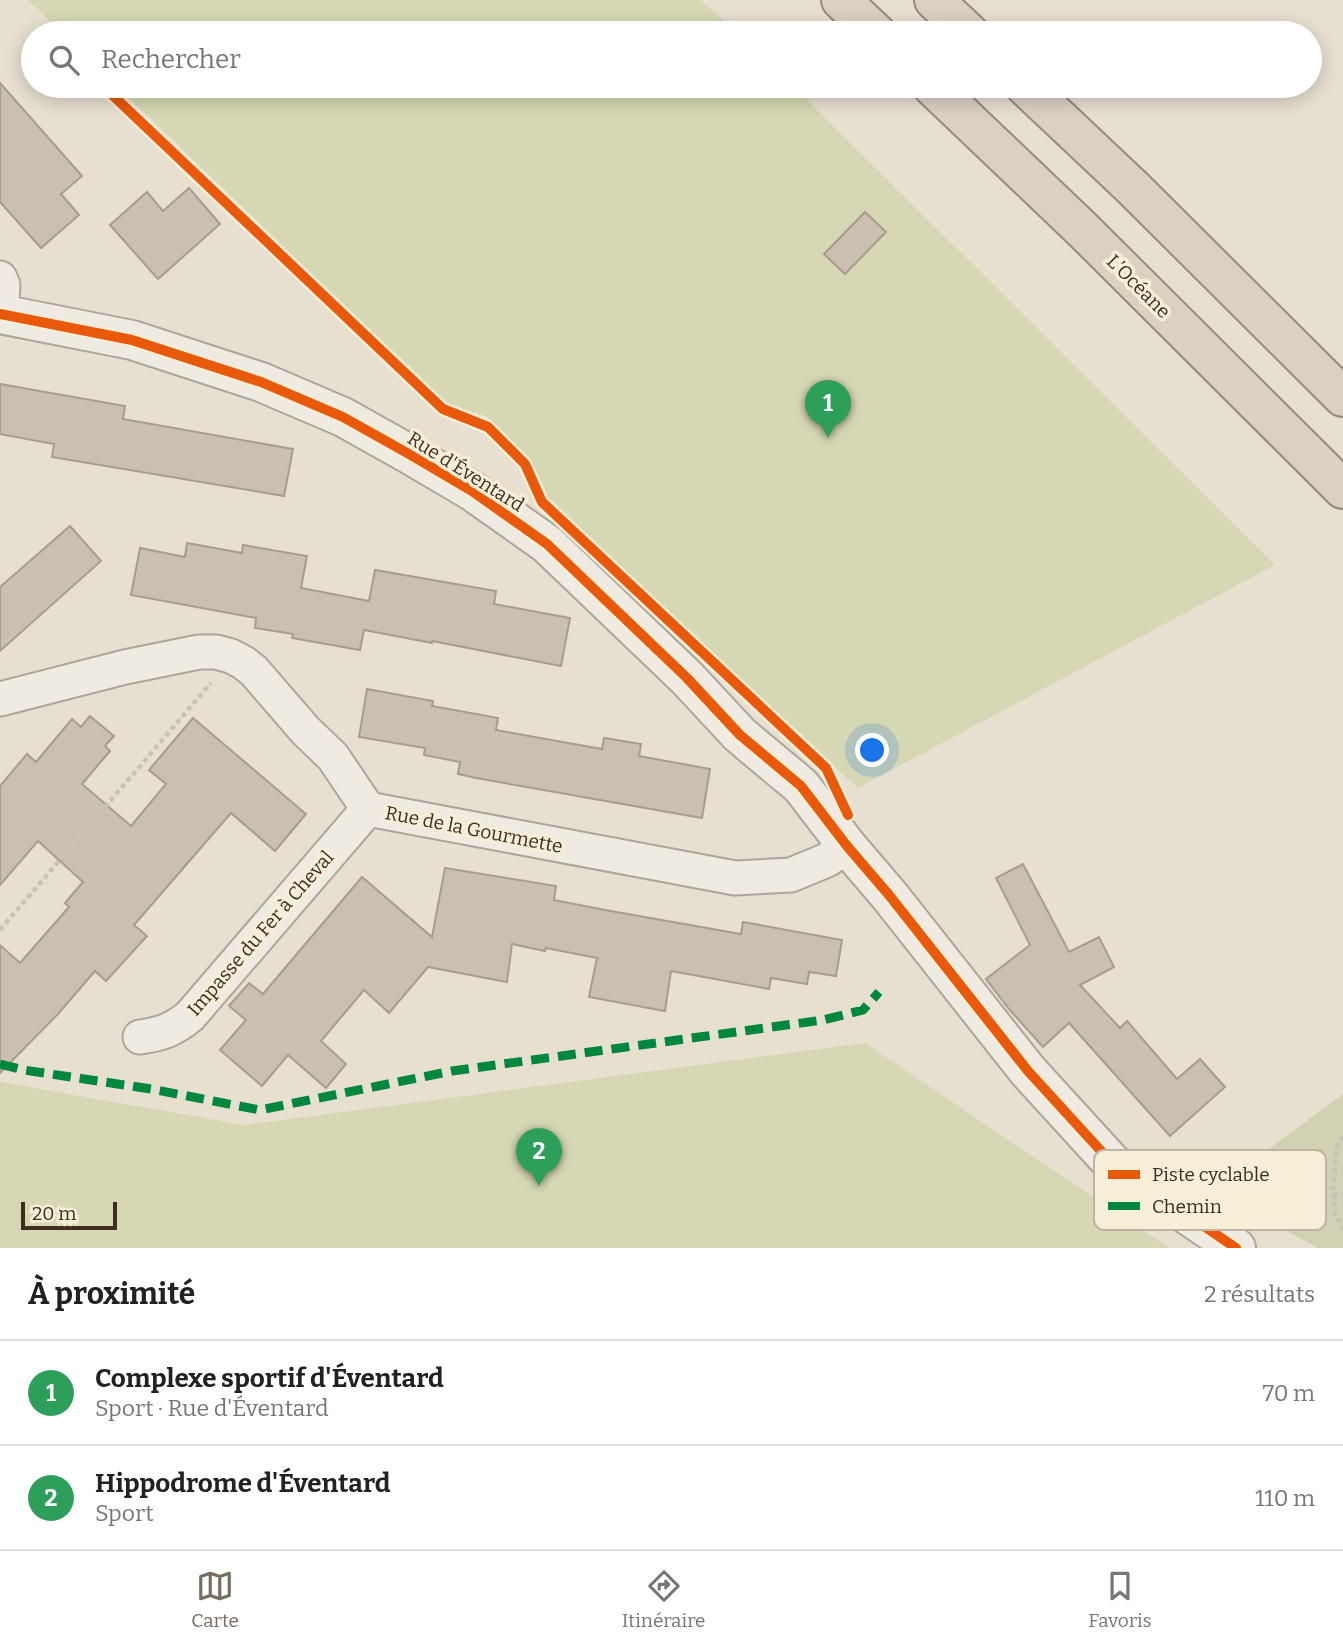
<!DOCTYPE html>
<html lang="fr">
<head>
<meta charset="utf-8">
<style>
	:root { --surface:#fff; --page:#f6f6f6; --text:#222; --muted:#767676; --line:#e0e0e0; --accent:#786c5e }
	body { margin:0; font-family:Bitter,serif; background:var(--page); color:var(--text) }
	.scale { position:absolute; left:21px; bottom:18px; width:96px; box-sizing:border-box; padding-left:7px; border:4px solid #3d2e20; border-top:0; font-size:19px; line-height:24px; white-space:nowrap; color:#3d2e20; -webkit-text-stroke:5px #f7eed8; paint-order:stroke }
	.you { position:absolute; left:873px; top:751px; width:24px; height:24px; margin:-18px; border:5px solid #fff; border-radius:50%; background:#1a73e8; box-shadow:0 0 0 10px #1a73e833 }
	.badge { display:grid; place-items:center; width:46px; height:46px; border-radius:50%; background:var(--accent); color:#fff; font-size:23px; font-weight:700 }
	.pin { position:absolute; translate:-50% -58px; filter:drop-shadow(0 2px 4px #0008) }
	.pin::after { content:''; position:absolute; top:37px; width:24px; height:21px; background:inherit; clip-path:polygon(0 0,100% 0,50% 100%) }
	.list { margin:0; padding:0; list-style:none }
	h2 { display:flex; justify-content:space-between; align-items:center; height:91px; margin:0; padding:0 28px; font-size:30px }
	h2 small { font-size:23px; font-weight:400; color:var(--muted) }
	.list li { display:grid; grid-template-columns:46px 1fr auto; gap:21px; align-items:center; box-sizing:border-box; height:105px; padding:0 28px; border-top:2px solid var(--line) }
	.list b { display:block; font-size:26px; white-space:nowrap }
	.list p { margin:0; font-size:23px; white-space:nowrap; color:var(--muted) }
	.list em { font-size:23px; font-style:normal; color:var(--muted) }
	.icon { flex:none; width:38px; height:38px; fill:none; stroke:currentColor; stroke-width:2; stroke-linecap:round; stroke-linejoin:round }
	.map { position:relative; flex:none; width:1343px; height:1248px; overflow:hidden }
	.search { position:absolute; background:var(--surface); box-shadow:0 4px 18px #0003; left:21px; right:21px; top:21px; height:77px; display:flex; align-items:center; gap:18px; box-sizing:border-box; padding:0 24px; border-radius:38px; color:var(--muted); font-size:26px }
	.sheet { height:301px; background:var(--surface) }
	nav { display:flex; justify-content:space-around; align-items:center; box-sizing:border-box; height:98px; border-top:2px solid var(--line); background:var(--surface); font-size:19px; color:var(--muted) }
	nav a { display:grid; justify-items:center; gap:4px }
	nav .on { color:var(--accent) }
	.map>svg:first-child { display:block }
</style>
</head>
<body>
<div class="map">
<svg width="1343" height="1248" viewBox="0 0 1343 1248">
	<rect width="100%" height="100%" fill="#e7e0d1"/>
	<g fill="#d6d7b3">
		<polygon points="28,0 700,0 739,33 63,33"/>
		<polygon points="117,86 793,86 1275,565 858,788 648,593 548,497 530,460 486,416 448,405"/>
		<polygon points="865,1043 1169,1248 0,1248 0,1082 244,1125"/>
	</g>
	<polygon fill="#d1d1b3" points="1343,1094 1343,1248 1318,1248 1213,1190"/>
	<g fill="#cbbfb2" stroke="#a89c90" stroke-width="2">
		<polygon points="0,83 82,176 61,194 79,215 41,248 0,202"/>
		<polygon points="189,188 220,224 158,279 110,225 147,192 163,211"/>
		<polygon points="865,212 886,232 845,274 824,254"/>
		<polygon points="0,384 125,406 123,419 293,449 284,496 52,457 54,444 0,434"/>
		<polygon points="70,526 101,561 0,651 0,587"/>
		<polygon points="187,543 242,553 243,545 307,556 301,588 369,601 375,570 496,591 494,604 570,618 561,666 432,641 432,643 364,630 360,650 292,638 293,634 255,628 256,618 131,595 140,548 185,557"/>
		<polygon points="367,689 433,701 432,706 498,718 496,730 602,749 604,738 641,744 639,756 710,769 702,818 476,778 458,774 460,762 424,755 425,748 359,737"/>
		<polygon points="90,716 114,736 105,746 110,751 82,784 131,826 166,784 149,770 193,718 306,814 275,851 231,813 134,925 147,936 106,981 95,971 58,1014 0,1073 0,945 20,963 69,907 65,903 83,882 38,841 0,885 0,786 27,754 36,762 72,719 81,727"/>
		<polygon points="1023,864 1069,952 1099,937 1114,967 1080,985 1120,1028 1127,1021 1177,1079 1200,1059 1225,1087 1170,1136 1069,1023 1043,1047 1009,1009 986,979 1030,945 996,878"/>
		<polygon points="445,868 556,886 554,900 605,910 741,934 743,922 842,940 836,976 809,972 807,984 771,978 769,989 671,971 665,1011 589,997 597,958 546,948 545,951 512,944 507,982 428,967 389,1013 364,990 321,1041 346,1064 326,1088 288,1055 262,1086 220,1050 246,1020 229,1006 249,983 263,994 362,877 432,937"/>
	</g>
	<g fill="none" stroke-linecap="round" stroke-linejoin="round">
		<g stroke="#ada599" stroke-width="37">
			<g id="minor">
				<polyline points="0,278 3,285 1,314"/>
				<polyline points="0,699 125,667 199,652 216,652 231,656 244,663 254,671 305,730 333,757 368,809 735,878 791,875 827,860 847,846"/>
				<path d="M140,1037C161,1034 173,1030 190,1016L368,809"/>
			</g>
		</g>
		<g stroke="#ada599" stroke-width="42">
			<polyline id="tertiary" points="0,314 132,340 261,382 343,417 409,454 472,491 547,544 687,678 740,735 801,786 847,846 889,895 1028,1071 1112,1163 1236,1248"/>
		</g>
		<g stroke="#928b80" stroke-width="42">
			<g id="motorway">
				<polyline points="841,0 876,33"/>
				<polyline points="934,0 969,33"/>
				<polyline points="932,86 1083,230 1343,489"/>
				<polyline points="1025,86 1132,187 1343,397"/>
			</g>
		</g>
		<g stroke="#c8c2b9" stroke-width="4.5" stroke-dasharray="5 3.5" stroke-linecap="butt">
			<polyline points="0,930 211,683"/>
			<polyline points="1343,1136 1337,1146 1333,1188 1335,1213 1343,1229"/>
			<polyline points="1333,1194 1343,1195"/>
		</g>
		<use href="#minor" stroke="#efebe3" stroke-width="33"/>
		<use href="#tertiary" stroke="#efebe3" stroke-width="38"/>
		<use href="#motorway" stroke="#dad1c2" stroke-width="38"/>
		<polyline stroke="#00873e" stroke-width="9" stroke-dasharray="18 9" stroke-linecap="butt" points="0,1064 24,1070 151,1089 260,1110 452,1071 823,1020 863,1010 879,992"/>
		<g stroke="#f7eed8" stroke-width="15">
			<g id="cycleway">
				<polyline points="103,86 443,409 488,427 525,464 542,502 826,768 848,815"/>
				<polyline points="0,314 132,340 261,382 343,417 409,454 472,491 547,544 687,678 740,735 801,786 847,846 889,895 1028,1071 1112,1163 1236,1248"/>
			</g>
		</g>
		<use href="#cycleway" stroke="#e8590c" stroke-width="10"/>
	</g>
	<g text-anchor="middle" stroke-width="7" stroke-linejoin="round" paint-order="stroke">
		<g font-size="19" fill="#3d2e20" stroke="#f7eed8">
			<text transform="translate(1139 286) rotate(45)" y="7">L’Océane</text>
			<text transform="translate(466 471) rotate(32)" y="7">Rue d'Éventard</text>
			<text transform="translate(474 829) rotate(11)" y="7">Rue de la Gourmette</text>
			<text transform="translate(260 933) rotate(-49)" y="7">Impasse du Fer à Cheval</text>
		</g>
	</g>
	<rect x="1094" y="1150" width="232" height="80" rx="10" fill="#f7eed8" stroke="#bfb4a1" stroke-width="2"/>
	<rect x="1108" y="1170" width="32" height="9" fill="#e8590c"/>
	<rect x="1108" y="1202" width="32" height="8" fill="#00873e"/>
	<g font-size="19" fill="#3d2e20">
		<text x="1152" y="1181">Piste cyclable</text>
		<text x="1152" y="1213">Chemin</text>
	</g>
</svg>
<div class="scale">20 m</div>
<div class="you"></div>
<div class="pin badge" style="left:828px;top:438px;background:#2e9e5b">1</div>
<div class="pin badge" style="left:539px;top:1186px;background:#2e9e5b">2</div>
<div class="search"><svg class="icon" aria-label="search" viewBox="0 0 24 24"><circle cx="10" cy="10" r="6"/><path d="M15 15l6 6"/></svg>Rechercher</div>
</div>
<section class="sheet">
<h2>À proximité<small>2 résultats</small></h2>
<ul class="list">
<li><span class="badge" style="background:#2e9e5b">1</span><div><b>Complexe sportif d'Éventard</b><p>Sport · Rue d'Éventard</p></div><em>70 m</em></li>
<li><span class="badge" style="background:#2e9e5b">2</span><div><b>Hippodrome d'Éventard</b><p>Sport</p></div><em>110 m</em></li>
</ul>
</section>
<nav>
<a class="on"><svg class="icon" aria-label="map" viewBox="0 0 24 24"><path d="M3 6l6-2 6 2 6-2v14l-6 2-6-2-6 2zM9 4v14M15 6v14"/></svg>Carte</a>
<a><svg class="icon" aria-label="directions" viewBox="0 0 24 24"><path d="M12 3l9 9-9 9-9-9zM9 14v-3h6M13 9l2 2-2 2"/></svg>Itinéraire</a>
<a><svg class="icon" aria-label="saved" viewBox="0 0 24 24"><path d="M7 4h10v16l-5-4-5 4z"/></svg>Favoris</a>
</nav>
</body>
</html>
